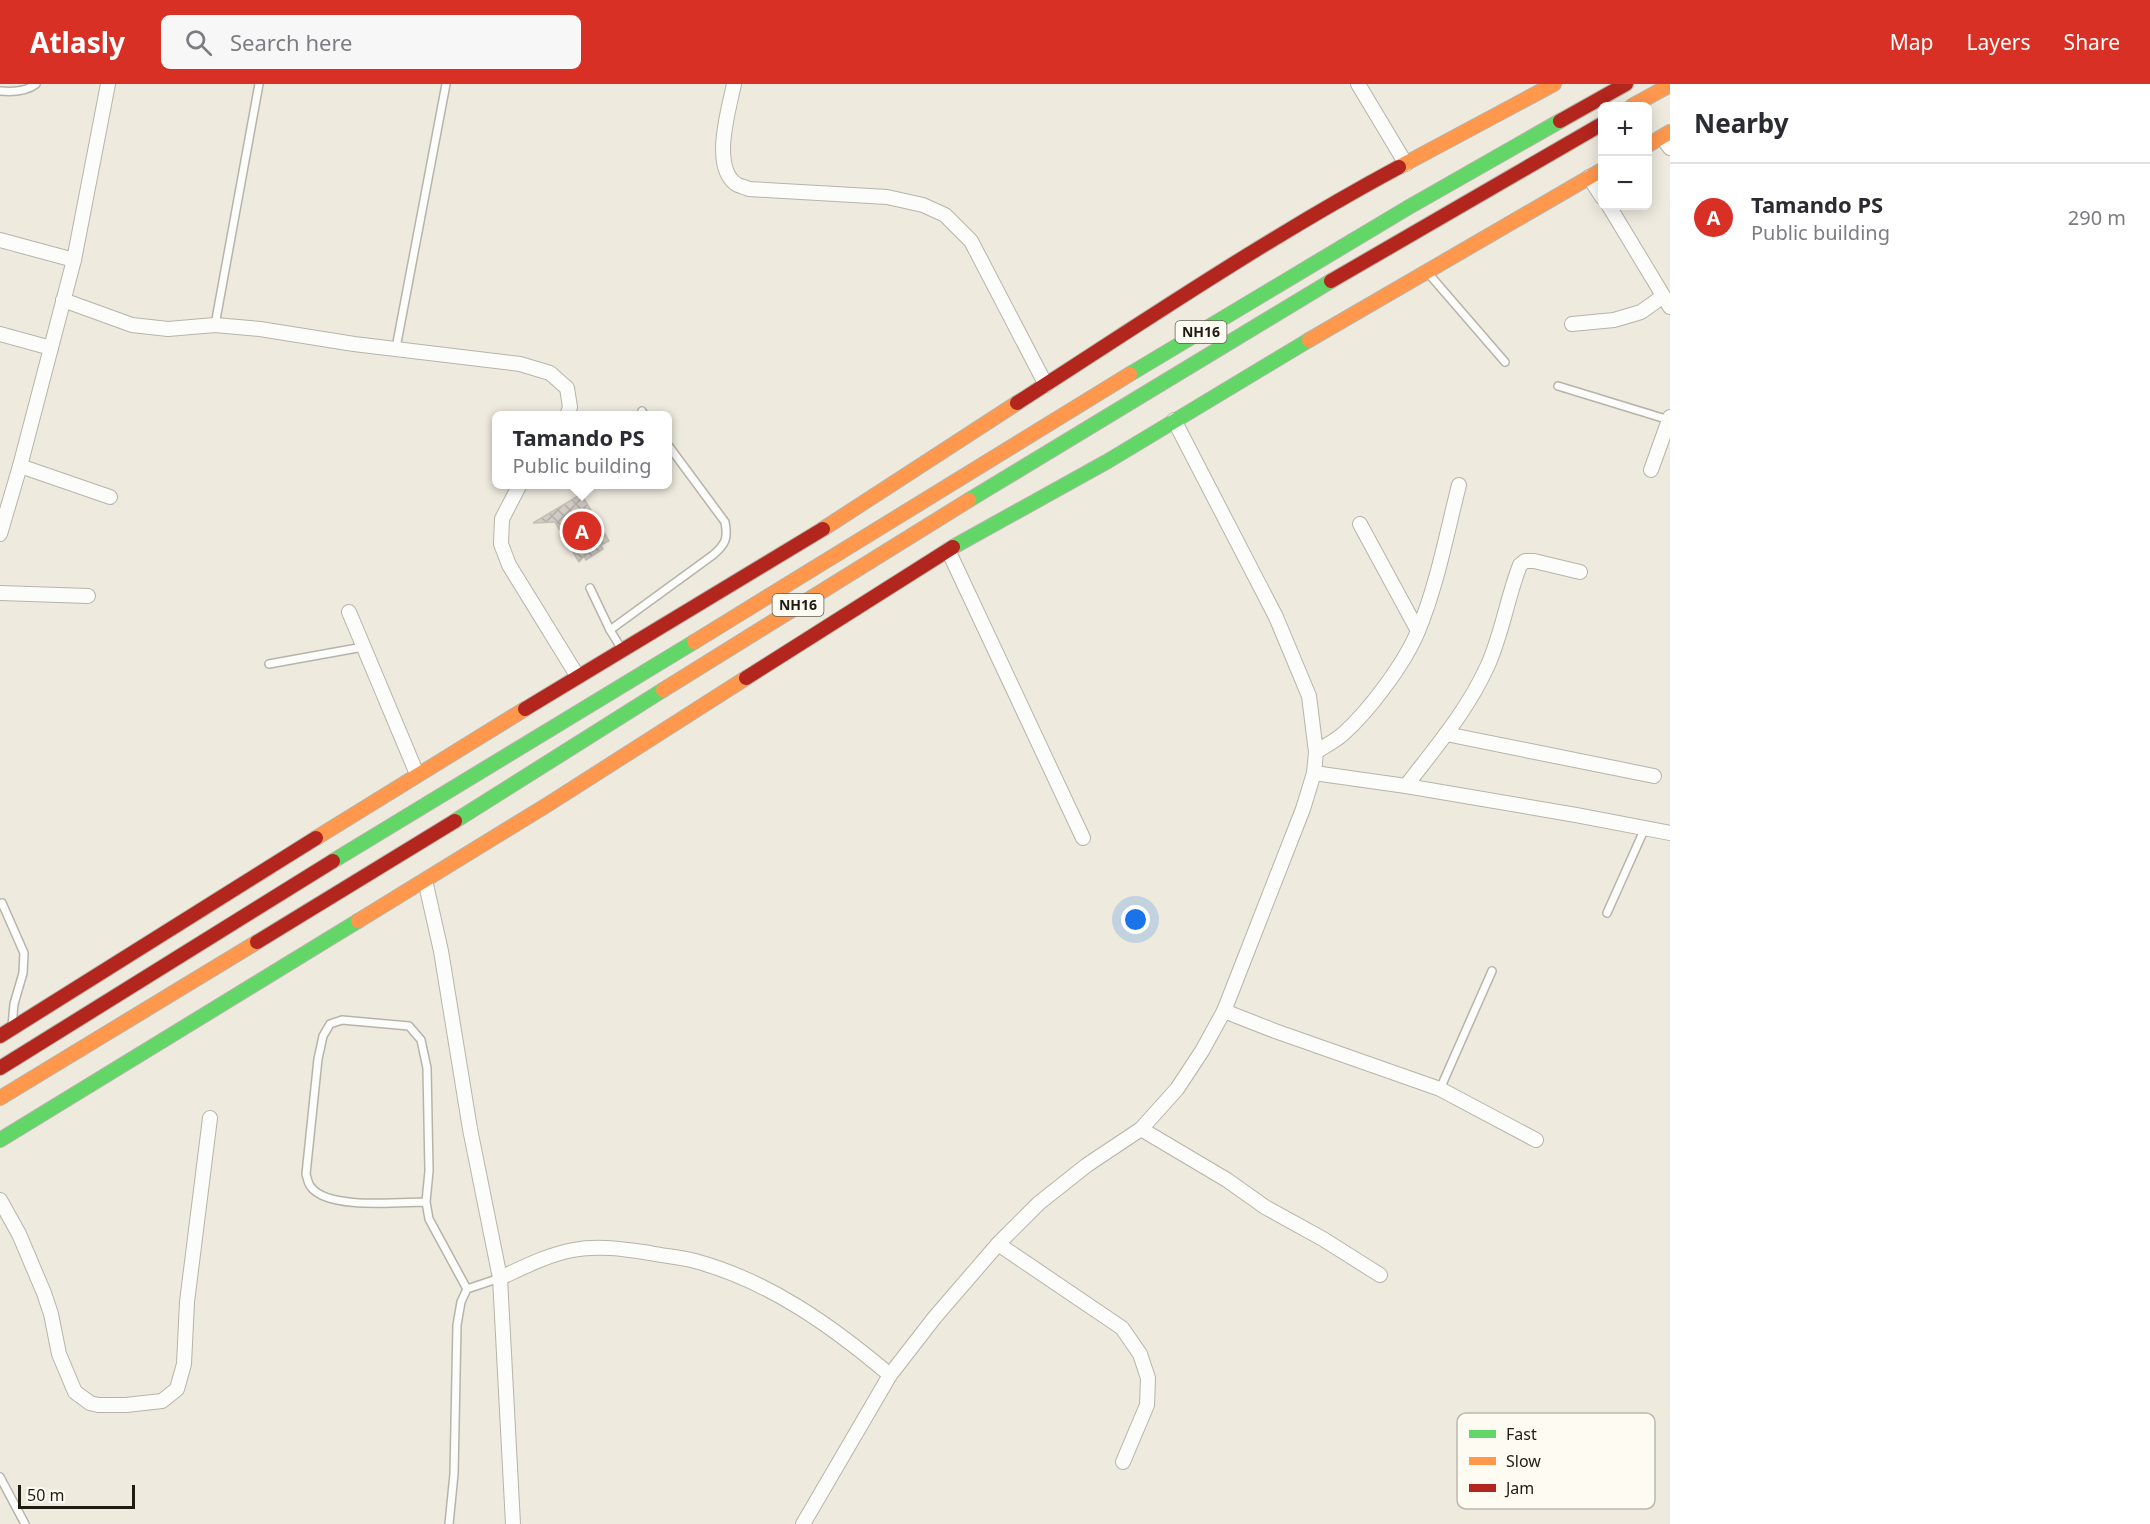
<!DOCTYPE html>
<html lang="en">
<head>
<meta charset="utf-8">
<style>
	:root { --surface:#fff; --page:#f7f7f7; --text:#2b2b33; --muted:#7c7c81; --line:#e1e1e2; --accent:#d93025 }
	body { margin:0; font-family:"Noto Sans",sans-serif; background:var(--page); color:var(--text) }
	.controls { position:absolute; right:18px; top:18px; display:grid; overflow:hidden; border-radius:9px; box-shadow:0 3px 15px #0003 }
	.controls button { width:54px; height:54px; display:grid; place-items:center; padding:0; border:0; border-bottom:2px solid var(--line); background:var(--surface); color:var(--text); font:30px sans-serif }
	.scale { position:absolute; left:18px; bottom:15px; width:117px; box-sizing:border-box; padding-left:6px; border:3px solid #1e1b13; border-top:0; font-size:16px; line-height:21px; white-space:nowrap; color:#1e1b13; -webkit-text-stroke:4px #fefbf2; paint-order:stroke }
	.you { position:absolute; left:1136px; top:836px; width:21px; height:21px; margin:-15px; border:4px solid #fff; border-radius:50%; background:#1a73e8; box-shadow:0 0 0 9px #1a73e833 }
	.badge { display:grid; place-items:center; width:39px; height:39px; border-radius:50%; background:var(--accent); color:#fff; font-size:20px; font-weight:700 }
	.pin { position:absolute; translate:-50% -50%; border:3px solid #fff; box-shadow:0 2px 6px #0006 }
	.popup { position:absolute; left:492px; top:327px; width:180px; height:78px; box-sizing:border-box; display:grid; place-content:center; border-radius:9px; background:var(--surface); filter:drop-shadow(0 2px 4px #0005); font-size:20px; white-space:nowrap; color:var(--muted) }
	.popup b { font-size:22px; color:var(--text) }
	.popup::after { content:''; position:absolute; left:50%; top:100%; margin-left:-12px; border:12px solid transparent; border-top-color:var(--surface) }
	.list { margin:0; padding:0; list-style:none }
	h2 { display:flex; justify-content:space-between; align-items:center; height:78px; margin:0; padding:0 24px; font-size:26px }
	h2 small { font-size:20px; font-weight:400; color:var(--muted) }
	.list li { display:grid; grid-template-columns:39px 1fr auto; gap:18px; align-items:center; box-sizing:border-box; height:108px; padding:0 24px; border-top:2px solid var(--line) }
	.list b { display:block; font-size:22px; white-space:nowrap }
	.list p { margin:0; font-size:20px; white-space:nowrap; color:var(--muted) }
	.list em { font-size:20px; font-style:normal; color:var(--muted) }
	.icon { flex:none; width:33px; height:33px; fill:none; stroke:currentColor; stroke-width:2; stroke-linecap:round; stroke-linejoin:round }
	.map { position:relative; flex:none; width:1670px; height:1440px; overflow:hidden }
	header { display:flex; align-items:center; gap:36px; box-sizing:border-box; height:84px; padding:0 30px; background:var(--accent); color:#fff }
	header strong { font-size:28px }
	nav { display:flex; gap:33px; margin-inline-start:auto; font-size:21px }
	.search { width:420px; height:54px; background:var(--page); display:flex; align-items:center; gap:15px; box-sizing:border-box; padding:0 21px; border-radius:9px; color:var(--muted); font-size:22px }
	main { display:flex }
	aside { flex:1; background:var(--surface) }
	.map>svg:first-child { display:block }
</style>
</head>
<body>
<header>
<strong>Atlasly</strong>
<div class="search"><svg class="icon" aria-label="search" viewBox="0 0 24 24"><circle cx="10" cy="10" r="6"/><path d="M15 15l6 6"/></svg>Search here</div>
<nav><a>Map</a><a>Layers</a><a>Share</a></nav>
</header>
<main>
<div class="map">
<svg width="1670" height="1440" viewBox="0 0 1670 1440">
	<defs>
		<pattern id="building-cross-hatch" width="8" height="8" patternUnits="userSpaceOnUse" patternTransform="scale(1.5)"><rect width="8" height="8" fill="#d1cdc4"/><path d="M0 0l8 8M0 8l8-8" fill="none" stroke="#b3afa8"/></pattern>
	</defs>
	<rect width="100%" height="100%" fill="#eeeade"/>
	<polygon fill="url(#building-cross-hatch)" stroke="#c3c0b6" stroke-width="1.5" points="578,412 580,414 583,413 609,457 601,461 603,465 586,476 584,472 579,478 555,438 533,439"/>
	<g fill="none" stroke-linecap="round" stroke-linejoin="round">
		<g stroke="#b6b4aa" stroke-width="10">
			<g id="lane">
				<path d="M0,7C12,8 26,8 36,0"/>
				<polyline points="1428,189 1505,278"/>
				<polyline points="215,241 259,0"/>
				<polyline points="396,264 446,0"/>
				<polyline points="1558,302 1669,336"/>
				<polyline points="642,327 645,332"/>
				<polyline points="590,504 610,546 621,564"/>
				<path d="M610,546L713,471C726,460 728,454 725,438L668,361"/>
				<polyline points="269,580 363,563"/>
				<polyline points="2,819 24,869 23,889 14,920 12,942"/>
				<polyline points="1607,829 1645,744"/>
				<polyline points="1440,1005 1492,887"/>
				<path d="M426,1118C399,1118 328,1126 311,1103C308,1100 307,1093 306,1090L318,975L323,952L330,940L342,936L409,942L421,956L427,984L429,1087L426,1118L429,1135L467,1205"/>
				<polyline points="0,1393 25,1440"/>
				<polyline points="449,1440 454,1390 457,1241 461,1218 467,1205 500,1194"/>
			</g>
		</g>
		<g stroke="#b6b4aa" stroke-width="16">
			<g id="street">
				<path d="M734,0C729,25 711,82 736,100C739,102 745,103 749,105L887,113L923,121L945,131L971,157L1046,301"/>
				<polyline points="1358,0 1406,80"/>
				<polyline points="1662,53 1670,64"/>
				<polyline points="1589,93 1602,113"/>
				<polyline points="1609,122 1670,223"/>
				<polyline points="0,156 74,176"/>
				<polyline points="63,216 132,241 168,245 215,241 260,245 354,260 520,280 550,289 567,304 570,323 567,332"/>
				<polyline points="1572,240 1614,236 1641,228 1662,213"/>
				<polyline points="0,250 51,264"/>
				<polyline points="20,382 110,413"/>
				<polyline points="1651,386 1670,333"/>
				<polyline points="520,400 502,435 501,460 509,481 578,593"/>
				<polyline points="1360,440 1418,547"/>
				<polyline points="0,450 20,382 74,176 108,0"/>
				<polyline points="948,466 1083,754"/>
				<polyline points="0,509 88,512"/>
				<polyline points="349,528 417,690"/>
				<polyline points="1446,650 1654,692"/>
				<path d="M1316,668C1325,662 1335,657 1343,650C1369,627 1405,579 1418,547C1437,502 1447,448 1459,401"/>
				<polyline points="1314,689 1406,702 1576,731 1670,749"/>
				<path d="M1406,702C1435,664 1467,627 1487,583C1502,551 1507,514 1520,481L1525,477H1534L1580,488"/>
				<polyline points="425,796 441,867 470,1045 500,1194 513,1440"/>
				<polyline points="1224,927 1275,947 1440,1005 1536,1056"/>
				<polyline points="1141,1045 1227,1096 1265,1123 1323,1155 1380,1191"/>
				<polyline points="0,1116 19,1150 44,1209 51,1230 59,1270 75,1308 90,1319 98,1321 126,1321 162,1317 177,1305 184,1280 187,1218 210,1034"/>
				<polyline points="998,1160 1122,1244 1140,1270 1148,1294 1147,1321 1123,1378"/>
				<path d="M500,1194C524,1183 547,1171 573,1166C598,1161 624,1165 650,1169C664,1172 680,1173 695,1177C769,1197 832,1242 890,1291"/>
				<polyline points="803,1440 890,1291 935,1233 998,1160 1039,1119 1087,1081 1141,1045 1177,1005 1202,967 1224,927 1303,725 1314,689 1316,668 1309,612 1276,533 1174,336"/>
			</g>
		</g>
		<g stroke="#b6b4aa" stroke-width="16">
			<g id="fast">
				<polyline points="1130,290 1409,123 1560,37"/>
				<polyline points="969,416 1331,197"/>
				<polyline points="953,463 1108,377 1309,256"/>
				<polyline points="455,737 663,606"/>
				<polyline points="333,777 694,558"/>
				<polyline points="0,1056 358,837"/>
			</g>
		</g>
		<g stroke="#b6b4aa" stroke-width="16">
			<g id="slow">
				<polyline points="1632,22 1670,1"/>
				<polyline points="1648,61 1670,48"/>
				<polyline points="1399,83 1554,0"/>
				<polyline points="1309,256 1602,86"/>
				<polyline points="823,445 1017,319"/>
				<polyline points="694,558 1130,290"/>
				<polyline points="663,606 969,416"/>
				<polyline points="316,754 525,625"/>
				<polyline points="358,837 547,721 746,594"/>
				<polyline points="0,1014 257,858"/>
			</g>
		</g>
		<g stroke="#b6b4aa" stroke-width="16">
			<g id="jam">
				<polyline points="1560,37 1626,0"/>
				<polyline points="1331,197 1602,40"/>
				<path d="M1017,319C1143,238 1267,154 1399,83"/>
				<polyline points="746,594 953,463"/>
				<polyline points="525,625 823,445"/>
				<polyline points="257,858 455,737"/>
				<polyline points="0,952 316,754"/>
				<polyline points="0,984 333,777"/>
			</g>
		</g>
		<use href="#lane" stroke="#fcfcfa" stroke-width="7"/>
		<use href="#street" stroke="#fcfcfa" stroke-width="14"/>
		<use href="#fast" stroke="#63d668" stroke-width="14"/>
		<use href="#slow" stroke="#ff974d" stroke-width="14"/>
		<use href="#jam" stroke="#b3261e" stroke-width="14"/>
	</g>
	<g text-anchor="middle" stroke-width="4.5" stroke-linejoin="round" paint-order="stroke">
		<g fill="#fefbf2" stroke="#615e56" stroke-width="1.5">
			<rect x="1175.5" y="237" width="51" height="22" rx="4.5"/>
			<rect x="772.5" y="510" width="51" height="22" rx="4.5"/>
		</g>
		<g font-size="14" font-weight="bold" fill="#1e1b13">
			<text x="1201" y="253">NH16</text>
			<text x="798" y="526">NH16</text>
		</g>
	</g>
	<rect x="1457" y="1329" width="198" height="96" rx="9" fill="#fefbf2" stroke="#bbb8af" stroke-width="1.5"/>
	<rect x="1469" y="1346" width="27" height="8" fill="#63d668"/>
	<rect x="1469" y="1373" width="27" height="8" fill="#ff974d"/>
	<rect x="1469" y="1400" width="27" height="8" fill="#b3261e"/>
	<g font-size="16" fill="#1e1b13">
		<text x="1506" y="1356">Fast</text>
		<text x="1506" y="1383">Slow</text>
		<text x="1506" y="1410">Jam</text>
	</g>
</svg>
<div class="controls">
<button>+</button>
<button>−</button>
</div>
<div class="scale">50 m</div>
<div class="you"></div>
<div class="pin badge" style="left:582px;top:447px">A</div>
<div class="popup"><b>Tamando PS</b>Public building</div>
</div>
<aside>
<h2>Nearby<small></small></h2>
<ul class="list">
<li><span class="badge">A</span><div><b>Tamando PS</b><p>Public building</p></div><em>290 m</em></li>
</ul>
</aside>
</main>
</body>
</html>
